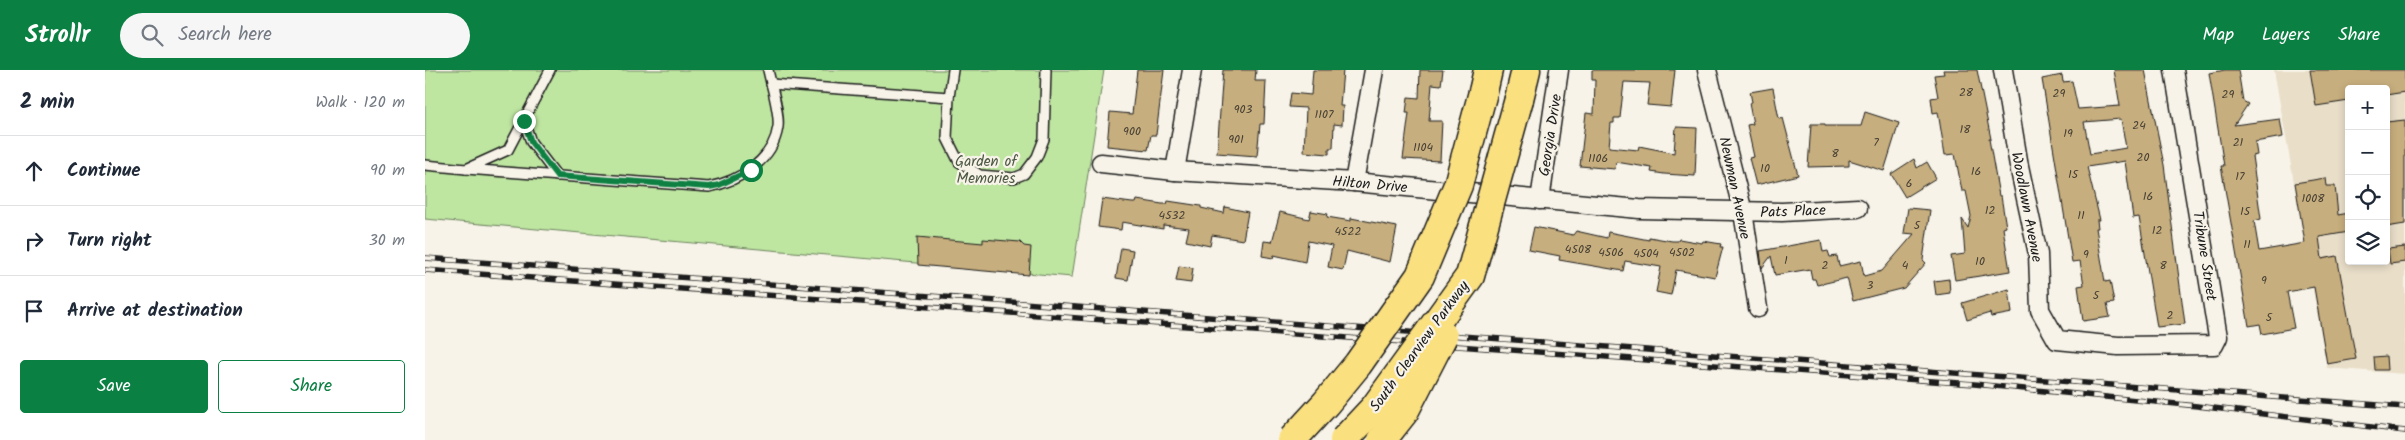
<!DOCTYPE html>
<html lang="en">
<head>
<meta charset="utf-8">
<style>
	:root { --surface:#fff; --page:#f6f6f7; --text:#1f2937; --muted:#747a83; --line:#e0e1e3; --accent:#0b8043 }
	body { margin:0; font-family:Kalam,sans-serif; background:var(--page); color:var(--text) }
	.controls { position:absolute; right:15px; top:15px; display:grid; overflow:hidden; border-radius:5px; box-shadow:0 2px 8px #0003 }
	.controls button { width:45px; height:45px; display:grid; place-items:center; padding:0; border:0; border-bottom:1px solid var(--line); background:var(--surface); color:var(--text); font:25px sans-serif }
	.stop { position:absolute; width:15px; height:15px; margin:-11px; border:4px solid #0b8043; border-radius:50%; background:#fff }
	.stop.end { background:#0b8043; border-color:#fff; box-shadow:0 1px 5px #0008 }
	.list { margin:0; padding:0; list-style:none }
	h2 { display:flex; justify-content:space-between; align-items:center; height:65px; margin:0; padding:0 20px; font-size:21px }
	h2 small { font-size:16px; font-weight:400; color:var(--muted) }
	.list li { display:grid; grid-template-columns:32px 1fr auto; gap:15px; align-items:center; box-sizing:border-box; height:70px; padding:0 20px; border-top:1px solid var(--line) }
	.list b { display:block; font-size:19px; white-space:nowrap }
	.list em { font-size:16px; font-style:normal; color:var(--muted) }
	.actions { display:flex; gap:10px; padding:15px 20px }
	.actions a { flex:1; padding:11px 0; border:1px solid var(--accent); border-radius:5px; text-align:center; font-size:18px; color:var(--accent) }
	.actions .main { background:var(--accent); color:#fff }
	.icon { flex:none; width:28px; height:28px; fill:none; stroke:currentColor; stroke-width:2; stroke-linecap:round; stroke-linejoin:round }
	.map { position:relative; flex:none; width:1980px; height:370px; overflow:hidden }
	header { display:flex; align-items:center; gap:30px; box-sizing:border-box; height:70px; padding:0 25px; background:var(--accent); color:#fff }
	header strong { font-size:24px }
	nav { display:flex; gap:28px; margin-inline-start:auto; font-size:18px }
	.search { width:350px; height:45px; background:var(--page); display:flex; align-items:center; gap:12px; box-sizing:border-box; padding:0 18px; border-radius:28px; color:var(--muted); font-size:19px }
	main { display:flex }
	aside { flex:1; background:var(--surface) }
	.map>svg:first-child { display:block }
</style>
</head>
<body>
<header>
<strong>Strollr</strong>
<div class="search"><svg class="icon" aria-label="search" viewBox="0 0 24 24"><circle cx="10" cy="10" r="6"/><path d="M15 15l6 6"/></svg>Search here</div>
<nav><a>Map</a><a>Layers</a><a>Share</a></nav>
</header>
<main>
<aside>
<h2>2 min<small>Walk · 120 m</small></h2>
<ul class="list">
<li><svg class="icon" aria-label="ahead" viewBox="0 0 24 24"><path d="M12 20V5M6 11l6-6 6 6"/></svg><div><b>Continue</b></div><em>90 m</em></li>
<li><svg class="icon" aria-label="right" viewBox="0 0 24 24"><path d="M7 20v-9h11M14 6l5 5-5 5"/></svg><div><b>Turn right</b></div><em>30 m</em></li>
<li><svg class="icon" aria-label="arrive" viewBox="0 0 24 24"><path d="M6 21V4h12l-3 4 3 4H6"/></svg><div><b>Arrive at destination</b></div></li>
</ul>
<div class="actions"><a class="main">Save</a><a>Share</a></div>
</aside>
<div class="map">
<svg width="1980" height="370" viewBox="0 0 1980 370">
	<rect width="100%" height="100%" fill="#f7f3e8"/>
	<filter id="ink" filterUnits="userSpaceOnUse"><feTurbulence type="fractalNoise" baseFrequency=".02" numOctaves="2"/><feDisplacementMap in="SourceGraphic" scale="10" xChannelSelector="R" yChannelSelector="G"/><feConvolveMatrix kernelMatrix="1 2 1 2 8 2 1 2 1" color-interpolation-filters="sRGB"/></filter>
	<g filter="url(#ink)">
		<path fill="#e9dec8" fill-rule="evenodd" d="M1849,0H1980V304L1902,298ZM1924,19H1961V191H1924Z"/>
		<polygon fill="#bee6a1" stroke="#6d815e" points="0,0 679,0 647,207 0,149"/>
		<g fill="#c7ae7e" stroke="#1c1c1c" fill-rule="evenodd">
			<polygon points="712,0 739,0 731,65 726,65 723,80 682,76 685,42 707,44"/>
			<polygon points="798,0 831,0 830,11 841,11 839,54 835,54 832,86 792,83"/>
			<polygon points="888,0 918,0 915,36 918,36 917,55 909,54 908,78 904,78 904,84 879,82 881,38 864,37 866,23 886,25"/>
			<polygon points="995,0 1018,0 1016,15 1007,14 1004,51 1017,51 1015,91 978,89 984,43 981,43 983,27 994,28"/>
			<polygon points="1167,0 1250,0 1246,37 1222,35 1225,13 1199,12 1195,48 1189,48 1189,53 1186,53 1184,77 1213,80 1214,76 1249,83 1251,57 1272,58 1270,106 1239,104 1226,102 1227,98 1191,92 1190,99 1155,96 1161,43 1169,44 1170,10 1167,10"/>
			<polygon points="1518,0 1552,0 1566,69 1564,69 1573,120 1574,126 1576,126 1581,157 1578,158 1585,201 1530,210 1526,186 1540,184 1537,149 1543,158 1546,146 1541,121 1537,121 1530,84 1520,85 1513,42 1508,43 1506,28 1513,27 1509,5 1519,4"/>
			<path d="M1689,0H1720L1739,95L1760,254L1732,257L1714,147L1708,148L1700,91L1662,97L1675,150H1672L1673,158H1671L1680,212L1685,211L1689,233L1682,234L1685,247L1658,251L1653,216L1659,215L1655,191L1647,192L1617,9L1637,5L1638,12L1647,11L1653,39L1695,36ZM1696,49L1701,78L1665,84L1659,52Z"/>
			<polygon points="1800,0 1813,0 1818,31 1823,34 1809,55 1855,49 1858,67 1830,72 1832,85 1827,86 1836,149 1829,151 1834,181 1880,173 1870,113 1900,108 1901,116 1910,116 1913,145 1924,143 1924,162 1894,167 1897,189 1912,186 1931,289 1902,294 1889,217 1862,222 1869,258 1837,264 1835,254 1824,256 1796,96 1799,96 1784,3"/>
			<polygon points="1885,0 1980,0 1980,22 1961,25 1961,19 1924,19 1924,31 1891,36"/>
			<polygon points="1348,18 1354,49 1358,48 1373,105 1331,115 1324,88 1329,87 1322,55 1328,54 1324,33 1327,32 1325,22"/>
			<polygon points="1440,42 1474,53 1459,101 1424,90 1424,96 1383,97 1386,54 1400,54 1400,56 1436,56"/>
			<polygon points="1980,50 1980,154 1961,157 1961,52"/>
			<polygon points="1489,89 1492,98 1502,92 1511,108 1480,127 1466,104"/>
			<polygon points="677,129 707,133 711,133 712,130 737,134 742,134 743,131 776,136 776,138 799,143 800,137 823,142 818,170 787,165 785,176 761,171 764,158 738,155 738,159 697,152 696,160 673,157"/>
			<polygon points="1483,138 1505,140 1498,190 1501,193 1479,218 1428,231 1422,208 1392,215 1390,209 1387,209 1385,199 1350,205 1346,186 1337,198 1335,181 1396,170 1398,182 1403,181 1405,187 1412,186 1414,196 1436,191 1439,206 1457,201 1489,164 1479,163"/>
			<polygon points="886,141 903,144 902,147 926,151 926,148 972,157 965,192 922,181 918,200 903,197 907,176 883,171 880,192 849,185 848,188 837,186 839,171 847,172 855,142 884,149"/>
			<polygon points="1109,157 1148,165 1151,161 1182,168 1183,162 1224,170 1224,167 1247,171 1253,171 1254,169 1277,173 1278,171 1296,174 1295,177 1298,177 1290,207 1251,200 1246,225 1231,222 1236,197 1200,191 1198,201 1134,190 1135,186 1104,180"/>
			<polygon points="492,167 558,173 558,169 595,172 599,176 606,177 604,205 493,195"/>
			<polygon points="1980,177 1980,192 1965,194 1963,179"/>
			<polygon points="696,178 708,180 703,210 691,208"/>
			<polygon points="754,196 768,198 766,213 751,211"/>
			<polygon points="1524,209 1525,223 1511,225 1509,211"/>
			<polygon points="1584,219 1587,243 1566,247 1565,243 1542,250 1537,233"/>
			<polygon points="1961,286 1962,300 1950,300 1949,287"/>
		</g>
		<g fill="none" stroke-linecap="round" stroke-linejoin="round">
			<g stroke="#1c1c1c" stroke-width="12">
				<g id="lane">
					<polyline points="528,0 524,27 522,68 534,92 555,105 589,108 599,104 612,87 619,69 621,0"/>
					<polyline points="346,14 524,27"/>
					<polyline points="99,51 106,72 132,106"/>
					<polyline points="0,95 41,99 83,80 125,0"/>
					<path d="M41,99L284,117C314,111 348,91 353,57C355,43 346,15 343,0"/>
				</g>
			</g>
			<g stroke="#1c1c1c" stroke-width="21">
				<g id="street">
					<polyline points="1282,0 1318,142 1333,238"/>
					<polyline points="1578,0 1594,96 1613,184 1615,240 1632,270 1693,276 1789,275 1793,267 1749,0"/>
					<polyline points="676,93 750,101 929,112 1214,139 1357,142 1433,138"/>
					<polyline points="750,101 767,0"/>
					<polyline points="929,112 949,0"/>
					<polyline points="1115,130 1134,0"/>
				</g>
			</g>
			<g stroke="#1c1c1c" stroke-width="31">
				<g id="highway">
					<polyline points="1058,22 1063,0"/>
					<polyline points="1094,29 1101,0"/>
				</g>
			</g>
			<use href="#lane" stroke="#f7f3e8" stroke-width="9"/>
			<use href="#street" stroke="#f7f3e8" stroke-width="18"/>
			<use href="#highway" stroke="#fbe080" stroke-width="28"/>
			<g stroke="#1c1c1c" stroke-width="5.5">
				<g id="rail">
					<polyline points="0,188 1980,337"/>
					<polyline points="0,200 1549,314 1772,336 1980,361"/>
				</g>
			</g>
			<use href="#rail" stroke="#f7f3e8" stroke-width="4" stroke-dasharray="11" stroke-linecap="butt"/>
			<g stroke="#1c1c1c" stroke-width="31" stroke-linecap="butt">
				<g id="highway-bridge">
					<polyline points="867,370 901,333 933,294 995,206 1033,115 1058,22"/>
					<polyline points="919,370 950,337 1045,206 1094,29"/>
					<polyline points="957,370 979,342 1018,266"/>
				</g>
			</g>
			<use href="#highway-bridge" stroke="#fbe080" stroke-width="28"/>
		</g>
	</g>
	<g fill="none" stroke-linecap="round" stroke-linejoin="round" filter="url(#ink)">
		<polyline stroke="#0b8043" stroke-width="6" points="99,51 106,72 132,106 284,117 294,115 326,100"/>
	</g>
	<g text-anchor="middle" stroke-width="4.5" stroke-linejoin="round" paint-order="stroke">
		<g font-size="12" fill="#474034">
			<text x="1541" y="26">28</text>
			<text x="1634" y="27">29</text>
			<text x="1803" y="28">29</text>
			<text x="818" y="43">903</text>
			<text x="899" y="48">1107</text>
			<text x="1714" y="59">24</text>
			<text x="1540" y="63">18</text>
			<text x="707" y="65">900</text>
			<text x="1643" y="67">19</text>
			<text x="811" y="73">901</text>
			<text x="1451" y="76">7</text>
			<text x="1813" y="76">21</text>
			<text x="998" y="81">1104</text>
			<text x="1410" y="87">8</text>
			<text x="1718" y="91">20</text>
			<text x="1173" y="92">1106</text>
			<text x="1340" y="102">10</text>
			<text x="1551" y="105">16</text>
			<text x="1648" y="108">15</text>
			<text x="1815" y="110">17</text>
			<text x="1484" y="117">6</text>
			<text x="1723" y="130">16</text>
			<text x="1888" y="132">1008</text>
			<text x="1565" y="144">12</text>
			<text x="1820" y="145">15</text>
			<text x="747" y="149">4532</text>
			<text x="1656" y="149">11</text>
			<text x="1492" y="159">5</text>
			<text x="1732" y="164">12</text>
			<text x="923" y="165">4522</text>
			<text x="1822" y="178">11</text>
			<text x="1153" y="183">4508</text>
			<text x="1186" y="186">4506</text>
			<text x="1257" y="186">4502</text>
			<text x="1221" y="187">4504</text>
			<text x="1661" y="188">9</text>
			<text x="1361" y="194">1</text>
			<text x="1555" y="195">10</text>
			<text x="1400" y="199">2</text>
			<text x="1480" y="199">4</text>
			<text x="1738" y="199">8</text>
			<text x="1839" y="214">9</text>
			<text x="1445" y="219">3</text>
			<text x="1671" y="229">5</text>
			<text x="1745" y="249">2</text>
			<text x="1844" y="251">5</text>
		</g>
		<g font-size="15" fill="#1c1c1c" stroke="#f7f3e8">
			<text transform="translate(1125 65) rotate(-81)" y="5">Georgia Drive</text>
			<text transform="translate(945 114) rotate(5)" y="5">Hilton Drive</text>
			<text transform="translate(1310 118) rotate(78)" y="5">Newman Avenue</text>
			<text transform="translate(1602 137) rotate(79)" y="5">Woodlawn Avenue</text>
			<text transform="translate(1368 141) rotate(-2)" y="5">Pats Place</text>
			<text transform="translate(1780 186) rotate(81)" y="5">Tribune Street</text>
			<text transform="translate(994 276) rotate(-54)" y="5">South Clearview Parkway</text>
		</g>
		<g font-size="15" fill="#4d5944" stroke="#f7f3e8">
			<text x="561" y="96">Garden of<tspan x="561" dy="17">Memories</tspan></text>
		</g>
	</g>
</svg>
<div class="controls">
<button>+</button>
<button>−</button>
<button><svg class="icon" aria-label="locate" viewBox="0 0 24 24"><circle cx="12" cy="12" r="6"/><path d="M12 2v4M12 18v4M2 12h4M18 12h4"/></svg></button>
<button><svg class="icon" aria-label="layers" viewBox="0 0 24 24"><path d="M12 4l9 5-9 5-9-5zM3 14l9 5 9-5"/></svg></button>
</div>
<div class="stop" style="left:326px;top:100px"></div>
<div class="stop end" style="left:99px;top:51px"></div>
</div>
</main>
</body>
</html>
